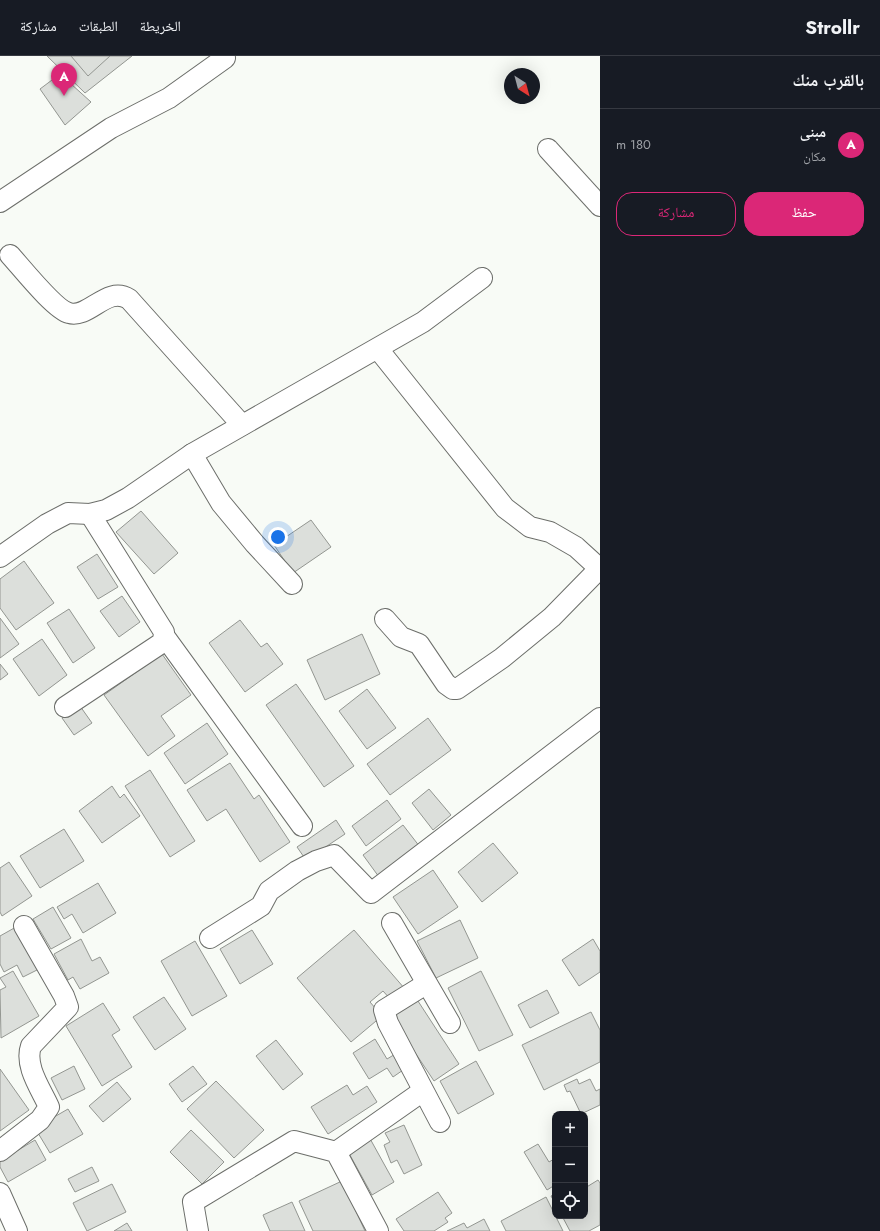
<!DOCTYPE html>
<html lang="ar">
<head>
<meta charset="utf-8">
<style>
	:root { --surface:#171b24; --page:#20242c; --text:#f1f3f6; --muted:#9ea1a6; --line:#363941; --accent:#db2777 }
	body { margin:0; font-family:Jost,"Noto Naskh Arabic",sans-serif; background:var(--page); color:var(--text); direction:rtl }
	.controls { position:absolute; right:12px; bottom:12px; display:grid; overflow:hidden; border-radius:8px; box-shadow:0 4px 16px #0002 }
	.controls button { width:36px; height:36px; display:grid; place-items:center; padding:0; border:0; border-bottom:1px solid var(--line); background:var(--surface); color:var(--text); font:20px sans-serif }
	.compass { position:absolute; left:504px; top:12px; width:36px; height:36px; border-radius:50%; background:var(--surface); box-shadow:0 4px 16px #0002; rotate:144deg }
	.you { position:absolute; left:278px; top:481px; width:14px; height:14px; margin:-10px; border:3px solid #fff; border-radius:50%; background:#1a73e8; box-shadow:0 0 0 6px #1a73e833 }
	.badge { display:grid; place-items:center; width:26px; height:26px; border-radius:50%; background:var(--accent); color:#fff; font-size:13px; font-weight:700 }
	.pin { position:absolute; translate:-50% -33px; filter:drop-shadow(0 1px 2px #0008) }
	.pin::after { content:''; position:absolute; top:21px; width:14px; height:12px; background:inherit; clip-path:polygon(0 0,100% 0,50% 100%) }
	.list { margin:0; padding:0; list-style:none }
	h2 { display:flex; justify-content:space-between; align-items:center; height:52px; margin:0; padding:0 16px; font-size:17px }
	h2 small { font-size:13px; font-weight:400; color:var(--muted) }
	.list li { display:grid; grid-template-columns:26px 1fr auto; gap:12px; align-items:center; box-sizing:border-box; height:72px; padding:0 16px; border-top:1px solid var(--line) }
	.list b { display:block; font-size:15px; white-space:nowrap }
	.list p { margin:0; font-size:13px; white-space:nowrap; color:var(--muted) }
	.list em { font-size:13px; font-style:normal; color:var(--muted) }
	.actions { display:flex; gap:8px; padding:12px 16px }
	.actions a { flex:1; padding:9px 0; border:1px solid var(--accent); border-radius:16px; text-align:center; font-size:14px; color:var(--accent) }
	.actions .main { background:var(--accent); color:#fff }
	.icon { flex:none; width:22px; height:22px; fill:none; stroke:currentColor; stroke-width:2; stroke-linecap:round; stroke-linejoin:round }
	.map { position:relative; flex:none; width:600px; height:1175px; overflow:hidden; direction:ltr }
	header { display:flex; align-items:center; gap:24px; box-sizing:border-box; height:56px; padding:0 20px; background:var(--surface); border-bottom:1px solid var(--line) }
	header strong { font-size:19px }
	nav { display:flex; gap:22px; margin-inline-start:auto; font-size:14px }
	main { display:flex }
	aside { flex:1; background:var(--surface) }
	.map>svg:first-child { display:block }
</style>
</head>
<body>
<header>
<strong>Strollr</strong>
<nav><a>الخريطة</a><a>الطبقات</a><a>مشاركة</a></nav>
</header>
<main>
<aside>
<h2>بالقرب منك<small></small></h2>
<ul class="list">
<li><span class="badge">A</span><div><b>مبنى</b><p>مكان</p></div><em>180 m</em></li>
</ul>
<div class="actions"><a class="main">حفظ</a><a>مشاركة</a></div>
</aside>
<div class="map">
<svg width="600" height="1175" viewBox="0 0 600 1175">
	<rect width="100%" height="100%" fill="#f8fbf6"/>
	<g fill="#dcdfdb" stroke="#939691">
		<polygon points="47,0 132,0 85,37"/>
		<polygon points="71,0 110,0 88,20"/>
		<polygon points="60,18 91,46 65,69 40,33"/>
		<polygon points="141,455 178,497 154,518 116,476"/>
		<polygon points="311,464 331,491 293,517 274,489"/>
		<polygon points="97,498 118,531 98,543 77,511"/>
		<polygon points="24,505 54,547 16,574 0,552 0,523"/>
		<polygon points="122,540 140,566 119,581 100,555"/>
		<polygon points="69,553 95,592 73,607 47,567"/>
		<polygon points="0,562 19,588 0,602"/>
		<polygon points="240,564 261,591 267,587 283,608 245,636 209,587"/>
		<polygon points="362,578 380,618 325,644 307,604"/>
		<polygon points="42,583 67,619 39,640 13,603"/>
		<polygon points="162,598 191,639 161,660 175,680 148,700 104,639"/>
		<polygon points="0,608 8,618 0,624"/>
		<polygon points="296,628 354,710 324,731 266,649"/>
		<polygon points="367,633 396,672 367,693 339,655"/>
		<polygon points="80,650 92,667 74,679 62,662"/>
		<polygon points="428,662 451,694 390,739 367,708"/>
		<polygon points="207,667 228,698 185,728 164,697"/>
		<polygon points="230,707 254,743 259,739 290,786 260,806 226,753 207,765 187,734"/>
		<polygon points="150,714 195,785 170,801 125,730"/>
		<polygon points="112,730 120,742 124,738 140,760 102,787 79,755"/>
		<polygon points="429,733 451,759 433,774 412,747"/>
		<polygon points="387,744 401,763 366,790 352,770"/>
		<polygon points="336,764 345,778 306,804 297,791"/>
		<polygon points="403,769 420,791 379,821 363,799"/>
		<polygon points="64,773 84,805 40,832 20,800"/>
		<polygon points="493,787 518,817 482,846 458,816"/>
		<polygon points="9,806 32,840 2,860 0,856 0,812"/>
		<polygon points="433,814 458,851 418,878 393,841"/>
		<polygon points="98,827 116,857 83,877 72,858 64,863 57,851"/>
		<polygon points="53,851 71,882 51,893 33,863"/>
		<polygon points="460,864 478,902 436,922 417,885"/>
		<polygon points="16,871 39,913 23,921 17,909 4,916 0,908 0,880"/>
		<polygon points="252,874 273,908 240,928 220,893"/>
		<polygon points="354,874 405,933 392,945 383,935 370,946 382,960 351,986 297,922"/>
		<polygon points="81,883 92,905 100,901 109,917 80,933 73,921 68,924 54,898"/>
		<polygon points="593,883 600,895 600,916 579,930 562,904"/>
		<polygon points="195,885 227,940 192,960 161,905"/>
		<polygon points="13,915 39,960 1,982 0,934 6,931 0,922"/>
		<polygon points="481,915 513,979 479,995 448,932"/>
		<polygon points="547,934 559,957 530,972 518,949"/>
		<polygon points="164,941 186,973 155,994 133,961"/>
		<polygon points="416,942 459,1008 434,1025 390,959"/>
		<polygon points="103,947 120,974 112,979 132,1011 102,1030 66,970"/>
		<polygon points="591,956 600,974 600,1006 544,1034 522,989"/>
		<polygon points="375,983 387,1003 397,997 406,1012 393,1021 387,1012 369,1023 353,997"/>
		<polygon points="276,984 303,1018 283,1034 256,1000"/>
		<polygon points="476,1005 494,1038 458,1058 440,1025"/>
		<polygon points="74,1010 85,1033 62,1044 51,1022"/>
		<polygon points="193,1010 207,1028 182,1046 169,1028"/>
		<polygon points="0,1013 29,1054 0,1075"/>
		<polygon points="577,1023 579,1028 590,1023 596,1035 600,1033 600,1049 581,1058 570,1035 567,1036 564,1029"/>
		<polygon points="216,1025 264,1074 234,1102 187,1053"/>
		<polygon points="117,1026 131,1043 103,1066 89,1050"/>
		<polygon points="347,1029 353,1039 367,1030 377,1046 328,1078 311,1051"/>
		<polygon points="68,1053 83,1078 50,1097 35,1072"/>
		<polygon points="404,1069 422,1109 404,1118 397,1104 391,1107 384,1089 390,1086 385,1077"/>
		<polygon points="191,1074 224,1106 202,1128 170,1096"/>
		<polygon points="368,1079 394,1126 372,1139 346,1092"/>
		<polygon points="35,1084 46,1104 8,1126 0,1111 0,1105"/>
		<polygon points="538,1088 549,1106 554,1103 555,1104 555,1129 547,1134 524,1096"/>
		<polygon points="92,1111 99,1125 75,1136 68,1123"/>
		<polygon points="598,1124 600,1127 600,1169 589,1175 570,1175 562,1160 585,1160 585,1132"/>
		<polygon points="342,1125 365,1175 313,1175 299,1145"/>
		<polygon points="112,1128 126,1156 87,1175 73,1147"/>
		<polygon points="438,1136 452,1157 445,1162 448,1166 434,1175 404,1175 396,1163"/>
		<polygon points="555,1138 555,1147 551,1140"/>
		<polygon points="546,1141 563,1175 506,1175 501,1165"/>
		<polygon points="292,1146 305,1175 270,1175 263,1159"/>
		<polygon points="484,1163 490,1175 447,1175 464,1167 467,1172"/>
		<polygon points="127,1167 132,1175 114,1175"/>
	</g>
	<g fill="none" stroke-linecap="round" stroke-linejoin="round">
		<g stroke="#6c6e6a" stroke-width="22">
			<g id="minor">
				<polyline points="548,93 600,150"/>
				<polyline points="0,146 111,72 169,42 225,2"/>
				<path d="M10,199C21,211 55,254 69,257C89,263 107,229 129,243L242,369"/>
				<polyline points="378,293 505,452 530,471 550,476 576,491 600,513"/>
				<polyline points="192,398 221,447 255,488 292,528"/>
				<polyline points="0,501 47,468 68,457 90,458 106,454 128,442 192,398 423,266 482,222"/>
				<polyline points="385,563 401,581 419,588 446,628 453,633 457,633 502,602 552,561 599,513"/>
				<polyline points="165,581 302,770"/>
				<polyline points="65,651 163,586 164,576 90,458"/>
				<polyline points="392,867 450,967"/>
				<polyline points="210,882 261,850 269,835 297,815 316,805 334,799 371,837 600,662"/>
				<polyline points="426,928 384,954 388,967 440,1066"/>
				<path d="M0,1095L40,1064L49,1051C41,1033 24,1010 31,990L68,951L64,940L24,870"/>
				<polyline points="336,1096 423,1035"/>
				<polyline points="0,1137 17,1175"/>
				<polyline points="198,1175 193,1146 294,1085 336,1096 378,1175"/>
			</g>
		</g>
		<use href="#minor" stroke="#fff" stroke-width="20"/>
	</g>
</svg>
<div class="controls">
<button>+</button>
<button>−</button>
<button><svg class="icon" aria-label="locate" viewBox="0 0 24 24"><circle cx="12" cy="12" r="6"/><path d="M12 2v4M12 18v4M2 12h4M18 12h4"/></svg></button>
</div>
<svg class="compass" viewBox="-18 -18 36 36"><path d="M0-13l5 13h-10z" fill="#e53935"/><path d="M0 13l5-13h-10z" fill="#9ea1a6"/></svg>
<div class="you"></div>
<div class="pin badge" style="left:64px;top:40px">A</div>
</div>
</main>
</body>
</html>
